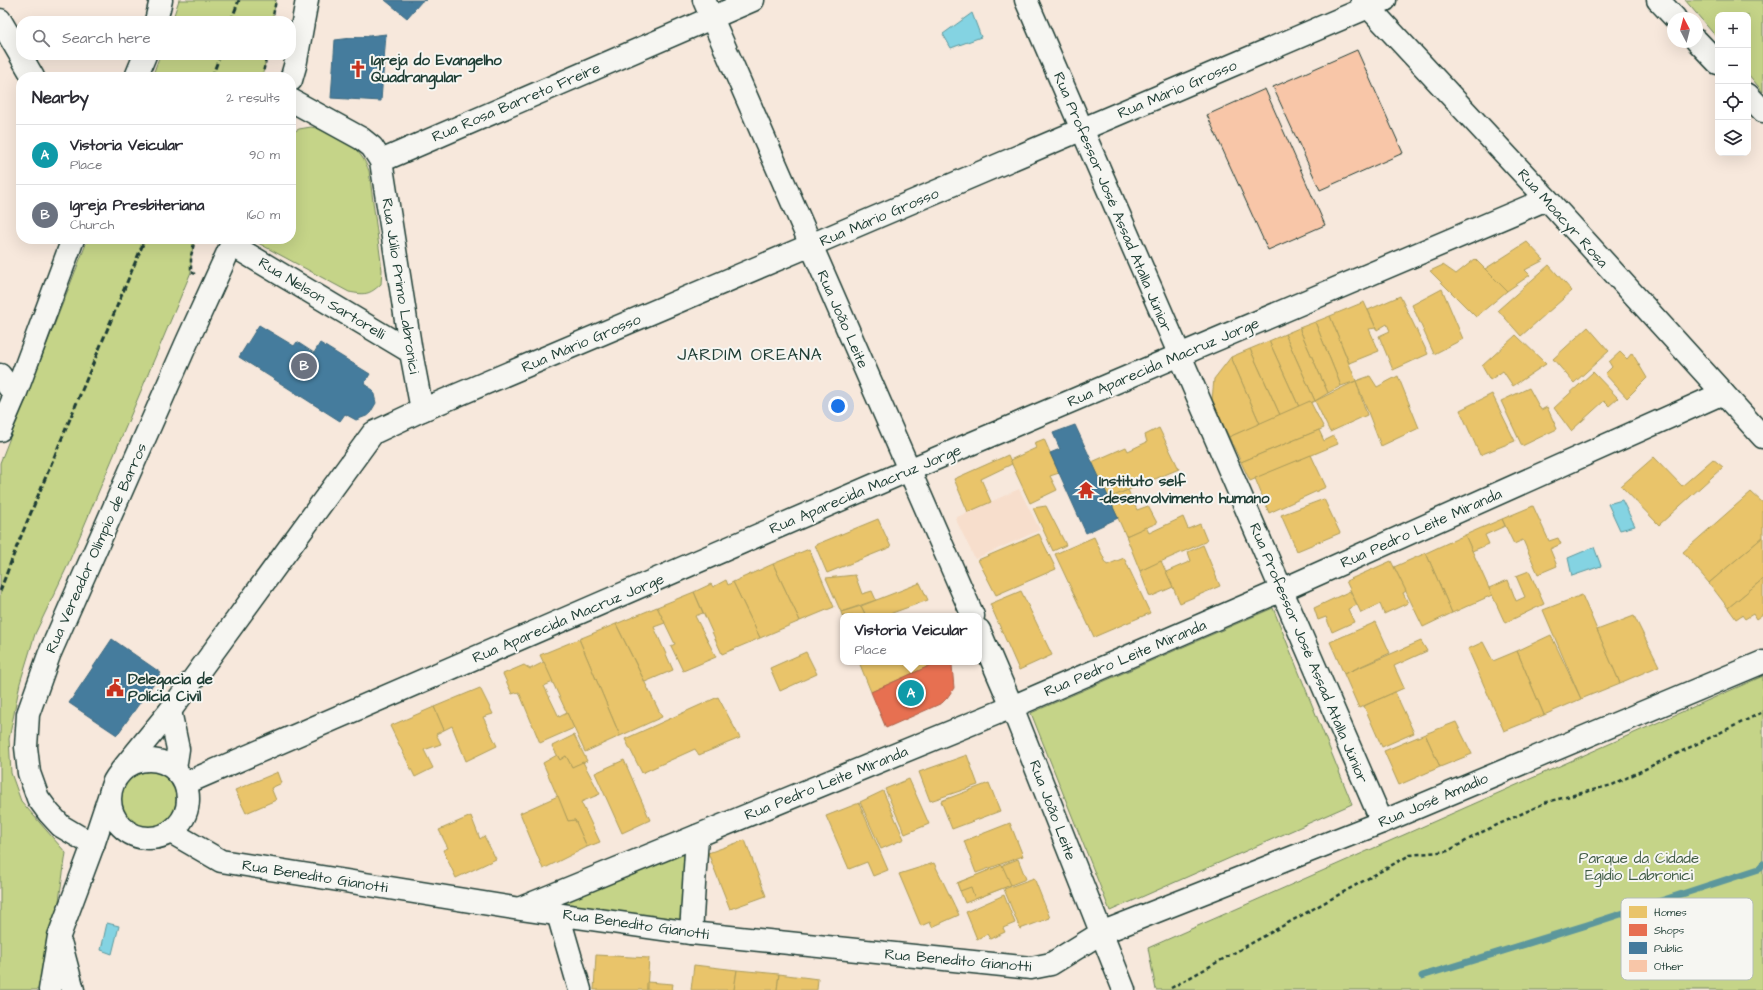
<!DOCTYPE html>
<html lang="en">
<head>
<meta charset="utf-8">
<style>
	:root { --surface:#fff; --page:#f7f7f7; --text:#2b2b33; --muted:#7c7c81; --line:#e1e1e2; --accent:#0f766e }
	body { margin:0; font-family:"Architects Daughter",sans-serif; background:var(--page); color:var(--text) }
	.controls { position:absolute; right:12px; top:12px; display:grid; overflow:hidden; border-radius:8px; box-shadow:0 4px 16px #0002 }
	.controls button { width:36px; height:36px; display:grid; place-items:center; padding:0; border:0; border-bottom:1px solid var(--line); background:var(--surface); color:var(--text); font:20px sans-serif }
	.compass { position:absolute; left:1667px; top:12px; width:36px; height:36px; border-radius:50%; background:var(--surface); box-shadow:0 4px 16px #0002; rotate:353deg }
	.you { position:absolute; left:838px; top:406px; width:14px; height:14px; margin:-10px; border:3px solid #fff; border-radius:50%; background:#1a73e8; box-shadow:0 0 0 6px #1a73e833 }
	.badge { display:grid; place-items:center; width:26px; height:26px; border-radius:50%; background:var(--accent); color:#fff; font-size:13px; font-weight:700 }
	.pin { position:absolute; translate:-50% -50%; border:2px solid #fff; box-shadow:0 1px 4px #0006 }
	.popup { position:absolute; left:840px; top:613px; width:142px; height:52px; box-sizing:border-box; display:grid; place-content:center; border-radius:8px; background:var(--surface); filter:drop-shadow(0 1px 3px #0005); font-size:13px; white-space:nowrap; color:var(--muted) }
	.popup b { font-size:15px; color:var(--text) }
	.popup::after { content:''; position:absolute; left:50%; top:100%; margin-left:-8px; border:8px solid transparent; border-top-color:var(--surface) }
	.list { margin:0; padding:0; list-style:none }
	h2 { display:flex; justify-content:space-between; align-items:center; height:52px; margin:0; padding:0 16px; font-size:17px }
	h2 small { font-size:13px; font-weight:400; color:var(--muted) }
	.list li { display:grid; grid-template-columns:26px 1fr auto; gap:12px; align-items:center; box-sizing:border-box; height:60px; padding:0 16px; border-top:1px solid var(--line) }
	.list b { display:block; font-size:15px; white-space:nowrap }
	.list p { margin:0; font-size:13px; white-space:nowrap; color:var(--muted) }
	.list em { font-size:13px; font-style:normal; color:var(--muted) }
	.icon { flex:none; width:22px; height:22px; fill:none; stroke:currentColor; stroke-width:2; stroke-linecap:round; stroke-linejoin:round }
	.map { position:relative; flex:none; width:1763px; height:990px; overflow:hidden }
	.search { position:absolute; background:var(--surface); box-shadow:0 4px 16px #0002; left:16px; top:16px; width:280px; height:44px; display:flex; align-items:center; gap:10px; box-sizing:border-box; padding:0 14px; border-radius:16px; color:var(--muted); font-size:15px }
	.panel { position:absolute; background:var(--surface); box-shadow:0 4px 16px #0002; left:16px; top:72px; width:280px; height:172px; border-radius:16px }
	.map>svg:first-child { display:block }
</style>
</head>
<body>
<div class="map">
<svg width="1763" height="990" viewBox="0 0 1763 990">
	<rect width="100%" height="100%" fill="#f7e8dc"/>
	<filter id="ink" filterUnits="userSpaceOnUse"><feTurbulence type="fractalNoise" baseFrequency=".025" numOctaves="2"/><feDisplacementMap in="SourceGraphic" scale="8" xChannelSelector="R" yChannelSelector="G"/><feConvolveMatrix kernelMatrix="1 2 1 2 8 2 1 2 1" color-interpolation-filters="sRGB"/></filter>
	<g filter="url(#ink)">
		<polygon fill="#f7decc" points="1019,489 1040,530 975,559 955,518"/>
		<g fill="#c5d488" stroke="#72885e">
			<polygon points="179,0 276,0 272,21 172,21"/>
			<polygon points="1685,0 1763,0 1763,92 1748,74 1748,15 1718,15 1718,39"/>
			<polygon points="160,55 267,55 262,77 152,77"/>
			<path d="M311,127C329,130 351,141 362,157C365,161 367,166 369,171L382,270L381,284C369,295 365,295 349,292L258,243L255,239H291V133L299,129Z"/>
			<polygon points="88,239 195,239 191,256 191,272 66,569 35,634 20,683 9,739 11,773 21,801 66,853 57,914 39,990 0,990 0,463"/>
			<polygon points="1273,608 1352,804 1110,911 1031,713"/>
			<polygon points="1763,676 1763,990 1156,990 1148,948"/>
			<circle cx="146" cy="800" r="30"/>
			<polygon points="688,849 683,922 554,903"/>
		</g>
		<g fill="#84d3e2" stroke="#5c979c">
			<polygon points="972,13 981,37 951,48 943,34"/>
			<polygon points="1622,500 1635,526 1620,530 1608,504"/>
			<polygon points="1594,547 1601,566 1572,576 1568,558"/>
			<polygon points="107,923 119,926 112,954 101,950"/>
		</g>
		<g fill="#e9c46a" stroke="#ac9c5a">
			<polygon points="1527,242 1544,260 1525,270 1530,275 1507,291 1485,269"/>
			<polygon points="1475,259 1507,291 1476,317 1430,271 1443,265 1456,274"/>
			<polygon points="1549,265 1572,291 1521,336 1498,310"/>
			<polygon points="1442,289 1463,339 1434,354 1412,305"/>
			<polygon points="1400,296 1428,354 1393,370 1379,336 1390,331 1387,324 1377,330 1368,310"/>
			<polygon points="1364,302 1376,328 1369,329 1379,351 1349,363 1330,316"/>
			<polygon points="1330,316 1356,381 1341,386 1315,322"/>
			<polygon points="1315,322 1341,386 1328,393 1299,328"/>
			<polygon points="1588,327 1609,351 1574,383 1553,359"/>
			<polygon points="1299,328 1328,393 1315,401 1285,334"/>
			<polygon points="1285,334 1315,401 1299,407 1269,341"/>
			<polygon points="1516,335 1546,364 1513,386 1503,371 1490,380 1482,366"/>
			<polygon points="1269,341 1299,407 1280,415 1250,349"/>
			<polygon points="1250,349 1280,415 1260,424 1231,357"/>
			<polygon points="1620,352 1627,359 1632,353 1647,378 1627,398 1605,374 1612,367 1609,362"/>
			<polygon points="1231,357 1260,424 1229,437 1212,400 1214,379"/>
			<polygon points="1593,372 1618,398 1609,406 1604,401 1571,431 1554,408"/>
			<polygon points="1370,376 1377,387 1398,376 1419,428 1381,446 1356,381"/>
			<polygon points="1356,381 1367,415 1330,432 1315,401"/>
			<polygon points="1529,388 1541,410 1547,407 1557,429 1522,446 1501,401"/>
			<polygon points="1492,394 1515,441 1480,455 1460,410"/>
			<polygon points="1310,401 1324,428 1241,462 1229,437"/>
			<polygon points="1159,428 1179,469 1109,498 1092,462 1126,447 1128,451 1147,442 1145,435"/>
			<polygon points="1319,430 1324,441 1334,436 1338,444 1250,481 1241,462"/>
			<polygon points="1044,439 1059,473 1050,476 1057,490 1030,503 1010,460 1036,448 1034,443"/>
			<polygon points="1008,455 1012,464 981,479 991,502 968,512 954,479"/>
			<polygon points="1311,455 1326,487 1269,513 1255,478"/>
			<polygon points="1654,457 1682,486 1713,459 1723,467 1659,525 1621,486"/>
			<polygon points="1128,490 1137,510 1148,506 1157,523 1126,536 1109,498"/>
			<polygon points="1751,492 1763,503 1763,537 1709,583 1683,552"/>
			<polygon points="1324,499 1340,533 1297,551 1281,515"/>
			<polygon points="1046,506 1066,545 1053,551 1033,508"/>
			<polygon points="1533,506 1549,541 1558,538 1561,544 1550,549 1557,566 1538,574 1523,540 1514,544 1502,519"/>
			<polygon points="1183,517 1188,529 1200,524 1207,541 1140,571 1126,536 1146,527 1149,533"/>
			<polygon points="878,519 891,547 827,573 815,545"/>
			<polygon points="1502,519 1505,526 1485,535 1489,544 1472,551 1465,535"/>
			<polygon points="1039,534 1056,569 996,595 978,560"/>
			<polygon points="1465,535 1492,595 1452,613 1426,553"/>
			<polygon points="1094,537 1107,565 1124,558 1150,613 1094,637 1055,554"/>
			<polygon points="1763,537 1763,579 1728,608 1709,583"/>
			<polygon points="1203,545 1220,586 1180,603 1166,572 1191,561 1188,552"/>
			<polygon points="809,549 834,607 800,621 773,564"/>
			<polygon points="1426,553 1452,613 1423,627 1394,567"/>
			<polygon points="1161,561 1173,587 1150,597 1140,571"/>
			<polygon points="1391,561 1406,591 1403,593 1408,603 1384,614 1380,604 1361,613 1346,581"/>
			<polygon points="773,564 800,621 760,638 733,582"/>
			<polygon points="1529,571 1544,604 1505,623 1489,588 1508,580 1516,601 1525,597 1516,576"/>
			<polygon points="855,575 862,594 872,591 876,600 841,612 826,578"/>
			<polygon points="1763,579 1763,614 1756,619 1753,614 1745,619 1742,615 1736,619 1728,608"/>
			<polygon points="726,580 728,585 733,582 760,638 722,654 694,592 711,584 713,587"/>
			<polygon points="920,583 928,600 884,616 866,616 861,606"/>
			<polygon points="1021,591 1052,655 1019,670 990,604"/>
			<polygon points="1350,591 1357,605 1348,609 1354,622 1332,632 1326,617 1318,620 1314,608"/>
			<polygon points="694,592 703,613 695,616 716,657 683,671 671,646 675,644 657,607"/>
			<polygon points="1582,595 1620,683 1581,699 1543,610"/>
			<polygon points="861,606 866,616 843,616 843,618 841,612"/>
			<polygon points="657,607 665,623 654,627 673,670 645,682 616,624"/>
			<polygon points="1634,616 1659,666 1620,683 1597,630"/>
			<polygon points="1376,622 1390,653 1344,674 1330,642"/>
			<polygon points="616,624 662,717 620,736 579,639"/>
			<polygon points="1551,635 1581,699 1544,715 1517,651"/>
			<polygon points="579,639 620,736 585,752 540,655"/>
			<polygon points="1421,641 1427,651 1394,666 1404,688 1359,708 1344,674"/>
			<polygon points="1483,642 1493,661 1517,651 1544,715 1504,731 1468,649"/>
			<polygon points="806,652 817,674 780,691 770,668"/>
			<polygon points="544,662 553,682 544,686 559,717 567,713 574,728 540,743 519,692 512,694 503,674 524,665 530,669"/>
			<polygon points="859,662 938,662 871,692"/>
			<polygon points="480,688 493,714 483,717 497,746 466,761 452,726 444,730 434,707"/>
			<polygon points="1395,692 1414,733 1382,747 1364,706"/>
			<polygon points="718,697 740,738 699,755 695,749 642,773 625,739"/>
			<polygon points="434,707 444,730 436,734 441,744 424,750 433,768 415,777 390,726"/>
			<polygon points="1456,722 1472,754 1440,767 1425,734"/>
			<polygon points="1425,734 1440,767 1399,785 1384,751"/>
			<polygon points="574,735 587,761 572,767 566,756 560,760 552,746"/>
			<polygon points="557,755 560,760 566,756 572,767 583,762 600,794 581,802 600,842 587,847 575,820 568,821 543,763"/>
			<polygon points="967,755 978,785 930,801 919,772"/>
			<polygon points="624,760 650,820 622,833 595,773"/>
			<polygon points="278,772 282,783 271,788 276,800 246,813 235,790"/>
			<polygon points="909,779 929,824 905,834 885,789"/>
			<polygon points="989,783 1000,811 952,829 941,801"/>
			<polygon points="883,791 904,839 881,849 860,802"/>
			<polygon points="558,796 568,821 575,820 587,847 543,869 520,813"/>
			<polygon points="859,803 888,870 873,876 867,862 849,869 826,816"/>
			<polygon points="471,816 480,839 484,836 496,859 456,878 443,850 448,848 439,830"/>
			<polygon points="1010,823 1023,856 976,873 964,841"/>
			<polygon points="745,840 766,896 730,909 708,853"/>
			<polygon points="1018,859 1026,879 965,903 957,883"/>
			<polygon points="934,863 959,915 932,927 930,922 921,926 899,874"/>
			<polygon points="1002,865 1011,885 975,899 971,887 960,891 957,883"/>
			<polygon points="1034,878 1050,918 1020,929 1004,889"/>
			<polygon points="1004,895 1015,923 1003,928 1005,932 990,939 987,934 977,939 966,912"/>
			<polygon points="596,955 649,958 647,990 594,990"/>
			<polygon points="694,965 737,970 734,990 691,990"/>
			<polygon points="737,970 779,974 777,990 734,990"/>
			<polygon points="779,974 818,979 817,990 777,990"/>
			<polygon points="647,982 673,984 672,990 647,990"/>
		</g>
		<polygon fill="#e76f51" stroke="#ab6048" points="938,662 950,662 952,665 954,688 947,698 942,703 886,728 871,692"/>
		<g fill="#457b9d" stroke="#3a687e">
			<polygon points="385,0 427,0 422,1 407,18"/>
			<polygon points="386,34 381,101 331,98 335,40"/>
			<polygon points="259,325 294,346 297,342 314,353 320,343 370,374 364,384 373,390 376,403 369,415 356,420 345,414 340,421 239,357"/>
			<polygon points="1075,425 1118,518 1086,533 1050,453 1060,449 1053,433"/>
			<polygon points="112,639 161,673 117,735 69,703"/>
		</g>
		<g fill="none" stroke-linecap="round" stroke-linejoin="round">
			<polyline stroke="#5c979c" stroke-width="7" points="1422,976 1587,925 1759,869 1763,864"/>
		</g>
		<g fill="#f8c6a8" stroke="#1f3d34">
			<polygon points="1357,50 1403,153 1320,190 1273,87"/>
			<polygon points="1265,89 1325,225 1268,250 1207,115"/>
		</g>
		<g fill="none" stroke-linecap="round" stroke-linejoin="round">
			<g stroke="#1f3d34" stroke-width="25">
				<g id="street">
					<polyline points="704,0 973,616"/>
					<polyline points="1026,0 1382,822"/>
					<polyline points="1362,0 1547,199 1763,437"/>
					<polyline points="1658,0 1675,18"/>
					<polyline points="0,20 33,77"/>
					<polyline points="1697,41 1718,63"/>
					<polyline points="291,80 295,66 307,0"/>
					<polyline points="1748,95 1763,111"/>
					<polyline points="291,100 362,139 372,147 381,161 411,352 422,410"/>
					<polyline points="381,161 753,0"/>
					<polyline points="232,245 411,352"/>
					<polyline points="0,375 15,395"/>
					<polyline points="979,630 1012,707 1124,990"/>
					<polyline points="170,711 178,749 175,769"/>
					<circle cx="149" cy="799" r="39"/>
					<polyline points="121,771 170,711 373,433 422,410 811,245 1385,0"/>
					<polyline points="186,783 909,470 1547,199"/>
					<polyline points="171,832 221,861 520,909 691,933 1031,968 1051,964 1101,933 1382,822 1763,662"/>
					<polyline points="93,845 61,826 49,813 38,798 29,773 26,747 28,714 49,655 187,342 234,239"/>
					<polyline points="93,845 110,794"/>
					<polyline points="521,908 1012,707 1282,590 1723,393"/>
					<polyline points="558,914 580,990"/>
					<polyline points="691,933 697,836"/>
				</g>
			</g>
			<g stroke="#1f3d34" stroke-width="25">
				<g id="secondary">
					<polyline points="156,21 161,0"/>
					<polyline points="136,77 145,55"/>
					<polyline points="0,430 15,395 73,239"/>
					<polyline points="61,945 73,990"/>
					<polyline points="50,990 59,936 93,845"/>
				</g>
			</g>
			<g stroke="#1f3d34" stroke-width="2.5" stroke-dasharray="4 3" stroke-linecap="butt">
				<polyline points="272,21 276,0"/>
				<polyline points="262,77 267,55"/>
				<polyline points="195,274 191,272 191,256 195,239"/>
				<polyline points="1171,988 1410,855 1448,851 1482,832 1547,802 1612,785 1763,712"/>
			</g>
			<use href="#street" stroke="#f6f6f2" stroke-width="22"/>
			<use href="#secondary" stroke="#f6f6f2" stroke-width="22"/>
			<g stroke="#1f3d34" stroke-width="3" stroke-dasharray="6 3" stroke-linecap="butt">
				<polyline points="231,21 239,0"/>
				<polyline points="212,77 220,55"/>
				<polyline points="0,591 17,546 145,239"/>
			</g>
		</g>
	</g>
	<defs>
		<g id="church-bare" transform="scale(1.38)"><path d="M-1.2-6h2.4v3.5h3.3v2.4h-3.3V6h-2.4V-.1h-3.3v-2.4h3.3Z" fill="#c8321e" stroke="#f6f6f2" stroke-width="2.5" paint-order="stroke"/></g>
		<g id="temple-bare" transform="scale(1.38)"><path d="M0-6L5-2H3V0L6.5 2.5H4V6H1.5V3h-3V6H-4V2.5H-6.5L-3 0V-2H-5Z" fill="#c8321e" stroke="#f6f6f2" stroke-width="2.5" paint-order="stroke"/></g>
		<g id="civic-bare" transform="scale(1.38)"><path d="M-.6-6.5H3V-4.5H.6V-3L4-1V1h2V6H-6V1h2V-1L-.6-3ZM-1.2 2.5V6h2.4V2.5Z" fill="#c8321e" stroke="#f6f6f2" stroke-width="2.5" paint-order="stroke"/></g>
	</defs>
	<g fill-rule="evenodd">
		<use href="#church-bare" x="358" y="69"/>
		<use href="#temple-bare" x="1086" y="490"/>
		<use href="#civic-bare" x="115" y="688"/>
	</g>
	<g text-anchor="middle" stroke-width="4" stroke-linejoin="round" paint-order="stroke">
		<g font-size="15" font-weight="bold" fill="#1f3d34" stroke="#f6f6f2" text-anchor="start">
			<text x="371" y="65">Igreja do Evangelho<tspan x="371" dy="17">Quadrangular</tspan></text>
			<text x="1099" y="486">Instituto self<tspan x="1099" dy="17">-desenvolvimento humano</tspan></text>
			<text x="128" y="684">Delegacia de<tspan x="128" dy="17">Polícia Civil</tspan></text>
		</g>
		<g font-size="15" fill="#1f3d34" stroke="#f6f6f2">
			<text transform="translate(1177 89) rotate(-23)" y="5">Rua Mário Grosso</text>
			<text transform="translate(516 102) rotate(-23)" y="5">Rua Rosa Barreto Freire</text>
			<text transform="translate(1113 202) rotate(67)" y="5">Rua Professor José Assad Atalla Júnior</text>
			<text transform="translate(879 217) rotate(-23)" y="5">Rua Mário Grosso</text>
			<text transform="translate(1563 218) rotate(48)" y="5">Rua Moacyr Rosa</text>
			<text transform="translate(401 286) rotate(81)" y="5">Rua Júlio Primo Labronici</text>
			<text transform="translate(322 298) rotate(31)" y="5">Rua Nelson Sartorelli</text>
			<text transform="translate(843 319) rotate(66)" y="5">Rua João Leite</text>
			<text transform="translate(581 343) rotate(-23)" y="5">Rua Mário Grosso</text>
			<text transform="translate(1163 362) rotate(-23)" y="5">Rua Aparecida Macruz Jorge</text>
			<text transform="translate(865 489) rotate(-23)" y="5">Rua Aparecida Macruz Jorge</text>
			<text transform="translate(1421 528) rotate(-24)" y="5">Rua Pedro Leite Miranda</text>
			<text transform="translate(96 548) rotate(-66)" y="5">Rua Vereador Olímpio de Barros</text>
			<text transform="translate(568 618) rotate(-23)" y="5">Rua Aparecida Macruz Jorge</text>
			<text transform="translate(1309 653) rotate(67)" y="5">Rua Professor José Assad Atalla Júnior</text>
			<text transform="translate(1125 658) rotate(-23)" y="5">Rua Pedro Leite Miranda</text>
			<text transform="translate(826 783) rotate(-22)" y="5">Rua Pedro Leite Miranda</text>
			<text transform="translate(1433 800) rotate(-23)" y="5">Rua José Amadio</text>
			<text transform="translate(1053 810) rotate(69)" y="5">Rua João Leite</text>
			<text transform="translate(315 876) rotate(9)" y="5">Rua Benedito Gianotti</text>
			<text transform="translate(636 924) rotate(8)" y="5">Rua Benedito Gianotti</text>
			<text transform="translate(958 960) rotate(5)" y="5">Rua Benedito Gianotti</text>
		</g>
		<g font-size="15" fill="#405b45" stroke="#f6f6f2">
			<text x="1639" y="863">Parque da Cidade<tspan x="1639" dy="17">Egidio Labronici</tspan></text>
		</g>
		<g font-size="17" letter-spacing="1" fill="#1f3d34" stroke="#f6f6f2">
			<text x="750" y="360">JARDIM OREANA</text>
		</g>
	</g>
	<rect x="1621" y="898" width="132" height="82" rx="6" fill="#f6f6f2" stroke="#b6beb9" stroke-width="1"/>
	<rect x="1629" y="906" width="18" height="12" fill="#e9c46a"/>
	<rect x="1629" y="924" width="18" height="12" fill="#e76f51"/>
	<rect x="1629" y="942" width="18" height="12" fill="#457b9d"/>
	<rect x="1629" y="960" width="18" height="12" fill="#f8c6a8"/>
	<g font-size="11" fill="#1f3d34">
		<text x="1654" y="916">Homes</text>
		<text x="1654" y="934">Shops</text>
		<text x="1654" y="952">Public</text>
		<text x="1654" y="970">Other</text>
	</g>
</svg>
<div class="controls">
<button>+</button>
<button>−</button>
<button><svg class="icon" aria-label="locate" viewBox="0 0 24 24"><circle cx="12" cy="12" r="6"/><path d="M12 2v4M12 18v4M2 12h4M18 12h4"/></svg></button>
<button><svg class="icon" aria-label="layers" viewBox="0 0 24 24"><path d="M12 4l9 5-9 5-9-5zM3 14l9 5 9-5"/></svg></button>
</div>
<svg class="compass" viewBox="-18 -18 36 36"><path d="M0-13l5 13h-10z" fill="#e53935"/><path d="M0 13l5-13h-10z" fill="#7c7c81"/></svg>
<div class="you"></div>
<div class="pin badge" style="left:911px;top:693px;background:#0f9aa8">A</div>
<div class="popup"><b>Vistoria Veicular</b>Place</div>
<div class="pin badge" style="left:304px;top:366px;background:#6b7280">B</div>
<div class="search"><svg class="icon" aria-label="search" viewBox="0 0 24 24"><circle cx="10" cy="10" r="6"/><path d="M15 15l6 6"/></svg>Search here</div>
<section class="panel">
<h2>Nearby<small>2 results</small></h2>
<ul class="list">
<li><span class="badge" style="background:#0f9aa8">A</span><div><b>Vistoria Veicular</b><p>Place</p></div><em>90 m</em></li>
<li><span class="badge" style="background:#6b7280">B</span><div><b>Igreja Presbiteriana</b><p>Church</p></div><em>160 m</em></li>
</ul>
</section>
</div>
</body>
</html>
